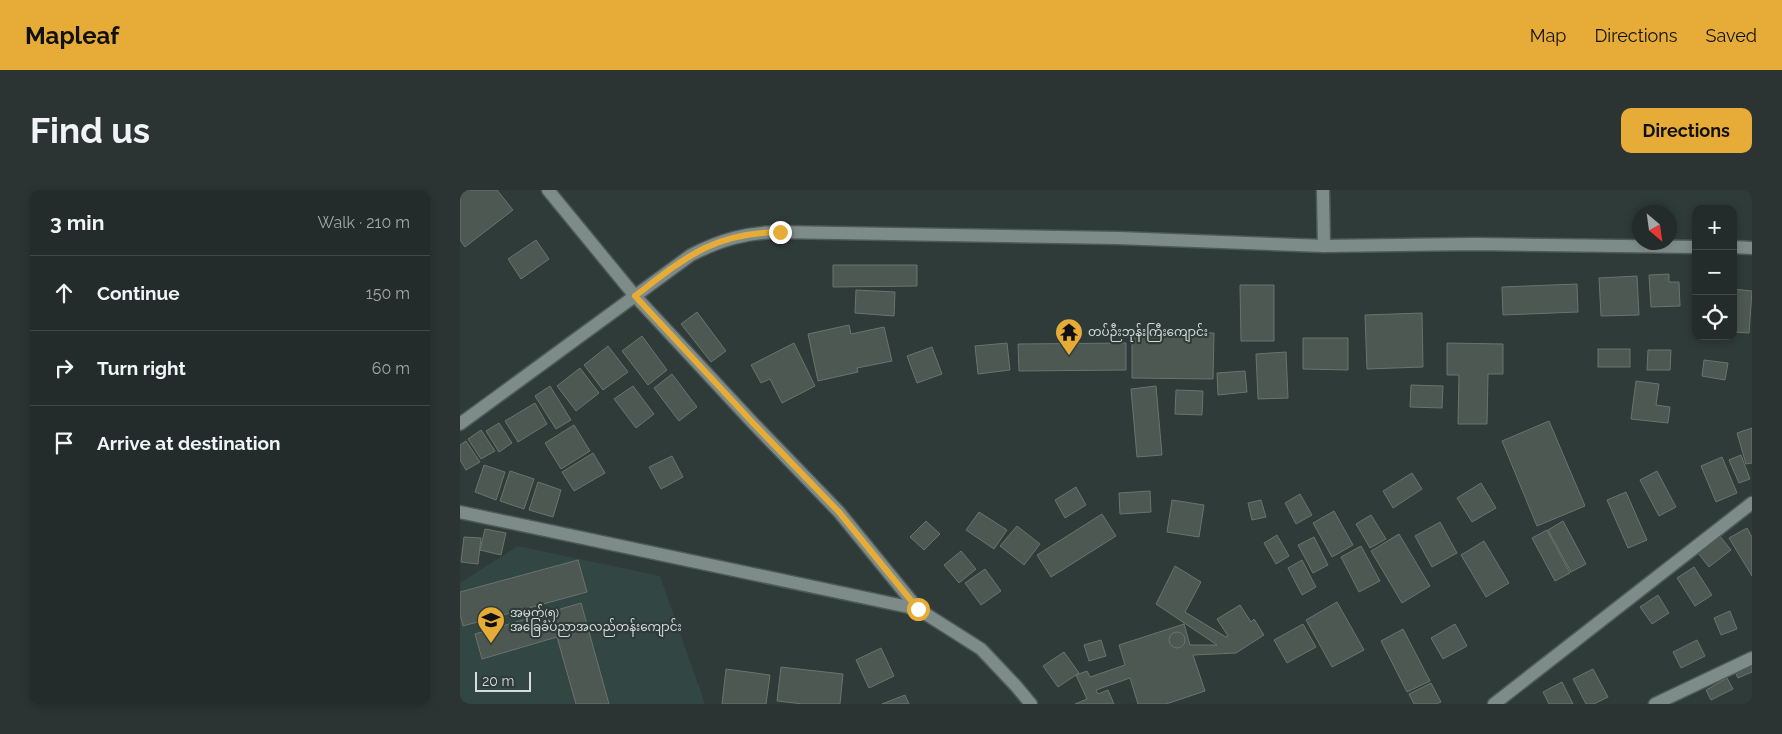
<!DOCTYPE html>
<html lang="en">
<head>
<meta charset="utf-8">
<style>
	:root { --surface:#232c2a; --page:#2b3432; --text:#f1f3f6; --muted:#a3a7a8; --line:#404847; --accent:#e7ac37 }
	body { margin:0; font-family:Raleway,"Noto Sans Myanmar",sans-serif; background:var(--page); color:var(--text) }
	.controls { position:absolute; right:15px; top:15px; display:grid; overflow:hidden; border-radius:10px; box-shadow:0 2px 8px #0003 }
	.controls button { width:45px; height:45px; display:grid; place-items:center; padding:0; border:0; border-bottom:1px solid var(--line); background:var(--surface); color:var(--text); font:25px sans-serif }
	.compass { position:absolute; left:1172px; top:15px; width:45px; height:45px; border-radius:50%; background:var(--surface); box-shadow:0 2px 8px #0003; rotate:151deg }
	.scale { position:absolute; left:15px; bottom:12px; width:56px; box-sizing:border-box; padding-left:5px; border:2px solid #d5dcdb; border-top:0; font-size:14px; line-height:18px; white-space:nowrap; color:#d5dcdb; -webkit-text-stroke:4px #2f3b38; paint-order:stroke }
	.stop { position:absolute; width:15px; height:15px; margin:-11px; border:4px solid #e7ac37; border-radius:50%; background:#fff }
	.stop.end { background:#e7ac37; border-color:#fff; box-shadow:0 1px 5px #0008 }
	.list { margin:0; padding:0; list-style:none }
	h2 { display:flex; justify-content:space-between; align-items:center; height:65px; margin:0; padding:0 20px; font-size:21px }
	h2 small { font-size:16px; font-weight:400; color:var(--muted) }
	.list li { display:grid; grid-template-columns:32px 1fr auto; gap:15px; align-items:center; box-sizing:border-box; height:75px; padding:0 20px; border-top:1px solid var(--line) }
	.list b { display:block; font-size:19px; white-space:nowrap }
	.list em { font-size:16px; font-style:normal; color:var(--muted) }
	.icon { flex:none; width:28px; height:28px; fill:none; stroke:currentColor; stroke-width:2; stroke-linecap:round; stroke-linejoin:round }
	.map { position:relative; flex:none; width:1292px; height:514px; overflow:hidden; border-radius:10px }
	header { display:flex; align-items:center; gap:30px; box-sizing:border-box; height:70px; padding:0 25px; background:var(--accent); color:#111 }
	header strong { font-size:24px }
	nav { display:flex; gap:28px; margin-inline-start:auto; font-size:18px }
	.intro { display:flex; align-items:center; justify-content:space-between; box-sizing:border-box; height:120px; padding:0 30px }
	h1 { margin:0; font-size:35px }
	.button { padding:12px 22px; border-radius:10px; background:var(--accent); color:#111; font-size:18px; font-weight:700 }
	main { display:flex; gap:30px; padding:0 30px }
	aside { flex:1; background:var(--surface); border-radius:10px; box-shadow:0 2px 8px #0003 }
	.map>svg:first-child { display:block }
</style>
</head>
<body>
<header>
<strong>Mapleaf</strong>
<nav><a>Map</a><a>Directions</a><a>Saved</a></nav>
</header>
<div class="intro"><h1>Find us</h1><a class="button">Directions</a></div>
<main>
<aside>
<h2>3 min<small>Walk · 210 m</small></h2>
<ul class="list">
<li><svg class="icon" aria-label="ahead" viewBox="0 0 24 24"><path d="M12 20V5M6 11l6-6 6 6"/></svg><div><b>Continue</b></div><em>150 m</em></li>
<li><svg class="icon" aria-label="right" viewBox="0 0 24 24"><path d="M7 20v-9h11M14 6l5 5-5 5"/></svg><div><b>Turn right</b></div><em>60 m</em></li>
<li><svg class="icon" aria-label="arrive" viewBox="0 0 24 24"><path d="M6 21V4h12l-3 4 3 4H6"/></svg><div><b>Arrive at destination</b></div></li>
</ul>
</aside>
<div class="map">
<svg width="1292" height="514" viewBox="0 0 1292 514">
	<rect width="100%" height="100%" fill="#2f3b38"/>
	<polygon fill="#324643" points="58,356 200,386 245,514 0,514 0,393"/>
	<g fill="#4d5852" stroke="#69746e">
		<polygon points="0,0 37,0 53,20 5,57 0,50"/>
		<polygon points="76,50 89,69 61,89 48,69"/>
		<polygon points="373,75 457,75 457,96 373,97"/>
		<polygon points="1209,84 1209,92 1219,92 1220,116 1191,117 1189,85"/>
		<polygon points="1177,86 1179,125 1141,126 1139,88"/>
		<polygon points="1117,94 1118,122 1043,125 1042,97"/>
		<polygon points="780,95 814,95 814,151 781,151"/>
		<polygon points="1273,99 1292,101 1289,143 1273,142"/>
		<polygon points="396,100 435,102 434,126 395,123"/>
		<polygon points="237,122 266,161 251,172 221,134"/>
		<polygon points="962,123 963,177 907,179 905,125"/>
		<polygon points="389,135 391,144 424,137 432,171 397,178 398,182 358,191 348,144"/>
		<polygon points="672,142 754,143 753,189 672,188"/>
		<polygon points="182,146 207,180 188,195 162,161"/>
		<polygon points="843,148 888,148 888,180 843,179"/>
		<polygon points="334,153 355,196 322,213 310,189 301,193 291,175"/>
		<polygon points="547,153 550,180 518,184 515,156"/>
		<polygon points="666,153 666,180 559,181 558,154"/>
		<polygon points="987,153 1043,154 1043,184 1028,184 1027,234 998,234 999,185 987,185"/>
		<polygon points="148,156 168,182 143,200 124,175"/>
		<polygon points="472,157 482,184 457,193 447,166"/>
		<rect x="1138" y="159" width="32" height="18"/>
		<polygon points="1188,160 1211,160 1210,180 1187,180"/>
		<polygon points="826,162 828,208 798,209 796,164"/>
		<polygon points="1244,170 1268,173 1265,190 1242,186"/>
		<polygon points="120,178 139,203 116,221 97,196"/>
		<polygon points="785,181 787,202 758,205 757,183"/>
		<polygon points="212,184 237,217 219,231 194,198"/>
		<polygon points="1176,191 1199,194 1196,215 1210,217 1208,233 1171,229"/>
		<polygon points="951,195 983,196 982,218 950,217"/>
		<polygon points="90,196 111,230 96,239 75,206"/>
		<polygon points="173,196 194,224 176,238 154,209"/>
		<polygon points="696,196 702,265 677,267 671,199"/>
		<polygon points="716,200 743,201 742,225 715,224"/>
		<polygon points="75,213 87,234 58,252 45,231"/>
		<polygon points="1089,231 1125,316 1077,336 1042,251"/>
		<polygon points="39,233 52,253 39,262 26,241"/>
		<polygon points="114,235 130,261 101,279 85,253"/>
		<polygon points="1292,238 1292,273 1286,274 1277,243"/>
		<polygon points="21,240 35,261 21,269 8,249"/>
		<polygon points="6,251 20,272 6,280 0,270 0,255"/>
		<polygon points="133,263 145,283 114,301 102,282"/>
		<polygon points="1281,265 1290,289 1279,293 1269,270"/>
		<polygon points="212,266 223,287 201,299 189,277"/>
		<polygon points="1262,267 1277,303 1256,312 1241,276"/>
		<polygon points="24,275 45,282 36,310 15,302"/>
		<polygon points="50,281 74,289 64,319 40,311"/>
		<polygon points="1197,281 1216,317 1199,326 1180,290"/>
		<polygon points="952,283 962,299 933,318 923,301"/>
		<polygon points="78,292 101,300 93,327 69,320"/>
		<polygon points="1021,293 1036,318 1012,332 997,308"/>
		<polygon points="616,297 626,315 605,328 595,310"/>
		<polygon points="690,301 691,322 660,324 659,303"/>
		<polygon points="1166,302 1187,350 1168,358 1147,310"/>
		<polygon points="840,304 852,325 836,334 825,313"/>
		<polygon points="712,310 744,315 739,347 707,342"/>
		<polygon points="801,310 806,327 792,330 788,313"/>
		<polygon points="874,321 893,355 872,367 853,333"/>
		<polygon points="519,322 547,340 534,359 506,340"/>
		<polygon points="642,324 656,346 591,387 577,365"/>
		<polygon points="911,325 926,349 910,358 896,334"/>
		<polygon points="466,331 480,344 464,360 450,347"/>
		<polygon points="1103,331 1126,374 1111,382 1088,340"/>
		<polygon points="980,332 997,363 972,377 955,346"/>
		<polygon points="557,336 580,354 564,375 540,356"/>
		<polygon points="1287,338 1292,347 1292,386 1269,348"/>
		<polygon points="25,339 46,343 41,365 20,360"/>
		<polygon points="1087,340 1110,383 1095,391 1072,348"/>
		<polygon points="939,344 970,396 942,413 911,361"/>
		<polygon points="817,345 829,366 816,374 804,353"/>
		<polygon points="1259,345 1271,360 1249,377 1238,363"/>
		<polygon points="4,347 21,348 18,374 1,372"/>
		<polygon points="854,347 868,375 853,383 838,355"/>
		<polygon points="1024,351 1049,393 1026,407 1001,365"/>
		<polygon points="901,356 920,391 899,402 881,367"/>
		<polygon points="501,361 516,379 499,393 484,375"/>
		<polygon points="118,370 127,402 3,436 0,424 0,402"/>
		<polygon points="842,370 856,397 842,405 828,378"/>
		<polygon points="715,376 741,392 725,422 766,447 768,446 757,429 780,415 791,432 794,429 804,445 776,463 733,465 745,501 706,514 678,514 670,488 636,500 638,504 648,500 654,514 615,514 627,509 616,485 627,481 630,487 665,475 659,455 724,434 730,455 757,455 696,414"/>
		<polygon points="1234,377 1252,405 1235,416 1217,388"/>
		<polygon points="525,379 541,401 521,415 505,393"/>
		<polygon points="1198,405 1209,423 1192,434 1180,417"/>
		<polygon points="877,412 904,460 872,477 846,430"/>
		<polygon points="121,413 149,514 116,514 97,447 22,469 15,444"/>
		<polygon points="1270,421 1277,439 1261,445 1254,428"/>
		<polygon points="843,434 856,457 827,473 814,450"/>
		<polygon points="995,434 1007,456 983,469 971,448"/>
		<polygon points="943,439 970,491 947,502 921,451"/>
		<circle cx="717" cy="450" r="8"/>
		<polygon points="641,450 646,466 629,471 624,455"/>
		<polygon points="1237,450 1245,466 1221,478 1213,462"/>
		<polygon points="421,458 434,486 409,498 396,470"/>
		<polygon points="604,462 619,483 598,497 583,476"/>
		<polygon points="1292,462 1292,482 1278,488 1270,472"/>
		<polygon points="321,477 383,484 380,514 343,514 317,511"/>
		<polygon points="266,479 310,485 306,514 262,514"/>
		<polygon points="1133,479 1148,507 1134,514 1126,514 1113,489"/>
		<polygon points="1267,488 1273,499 1251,510 1246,500"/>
		<polygon points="1102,492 1113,514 1089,514 1083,502"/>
		<polygon points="971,493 981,512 976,514 954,514 949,504"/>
		<polygon points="445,505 449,514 422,514"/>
	</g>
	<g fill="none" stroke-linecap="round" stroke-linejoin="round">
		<g stroke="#4f5a58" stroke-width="15">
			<g id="minor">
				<polyline points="88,0 175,106 293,233 379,322 458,419"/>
				<polyline points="863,0 864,56"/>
				<polyline points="1273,57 1292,58"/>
				<path d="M0,234L231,65C260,50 287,42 320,42L658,48L864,56L1014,54L1236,57"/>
				<polyline points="0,322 458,419 521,459 556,496 571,514"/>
				<polyline points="1034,514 1292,313"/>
				<polyline points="1195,514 1292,468"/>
			</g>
		</g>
		<use href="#minor" stroke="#7e8c89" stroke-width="12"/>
	</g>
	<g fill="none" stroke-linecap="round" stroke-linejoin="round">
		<path stroke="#e7ac37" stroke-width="6" d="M320,42C253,43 226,67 175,106L293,233L379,322L458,419"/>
	</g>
	<defs>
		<g id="temple-pin" transform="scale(1.4375)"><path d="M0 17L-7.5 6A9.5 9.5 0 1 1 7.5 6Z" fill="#e7ac37" stroke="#2f3b38"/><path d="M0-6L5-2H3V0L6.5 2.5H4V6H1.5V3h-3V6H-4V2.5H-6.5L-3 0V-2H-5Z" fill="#111"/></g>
		<g id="school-pin" transform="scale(1.4375)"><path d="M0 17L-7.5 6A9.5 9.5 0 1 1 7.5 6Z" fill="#e7ac37" stroke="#2f3b38"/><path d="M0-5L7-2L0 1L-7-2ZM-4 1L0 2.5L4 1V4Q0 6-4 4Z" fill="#111"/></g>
	</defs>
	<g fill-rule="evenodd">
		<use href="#temple-pin" x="609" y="142"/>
		<use href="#school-pin" x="31" y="430"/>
	</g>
	<g text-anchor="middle" stroke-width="4.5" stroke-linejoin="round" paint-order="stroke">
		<g font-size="12" fill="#d5dcdb" stroke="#2f3b38" text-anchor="start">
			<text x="628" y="146">တပ်ဉီးဘုန်းကြီးကျောင်း</text>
			<text x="50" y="427">အမှတ်(၅)<tspan x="50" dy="14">အခြေခံပညာအလည်တန်းကျောင်း</tspan></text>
		</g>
	</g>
</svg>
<div class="controls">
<button>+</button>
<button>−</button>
<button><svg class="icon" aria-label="locate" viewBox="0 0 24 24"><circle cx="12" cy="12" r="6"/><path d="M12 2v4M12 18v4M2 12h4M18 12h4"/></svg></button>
</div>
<svg class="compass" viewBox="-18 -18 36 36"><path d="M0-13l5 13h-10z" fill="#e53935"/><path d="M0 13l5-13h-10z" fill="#a3a7a8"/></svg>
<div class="scale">20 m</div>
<div class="stop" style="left:458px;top:419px"></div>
<div class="stop end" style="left:320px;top:42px"></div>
</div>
</main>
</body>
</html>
